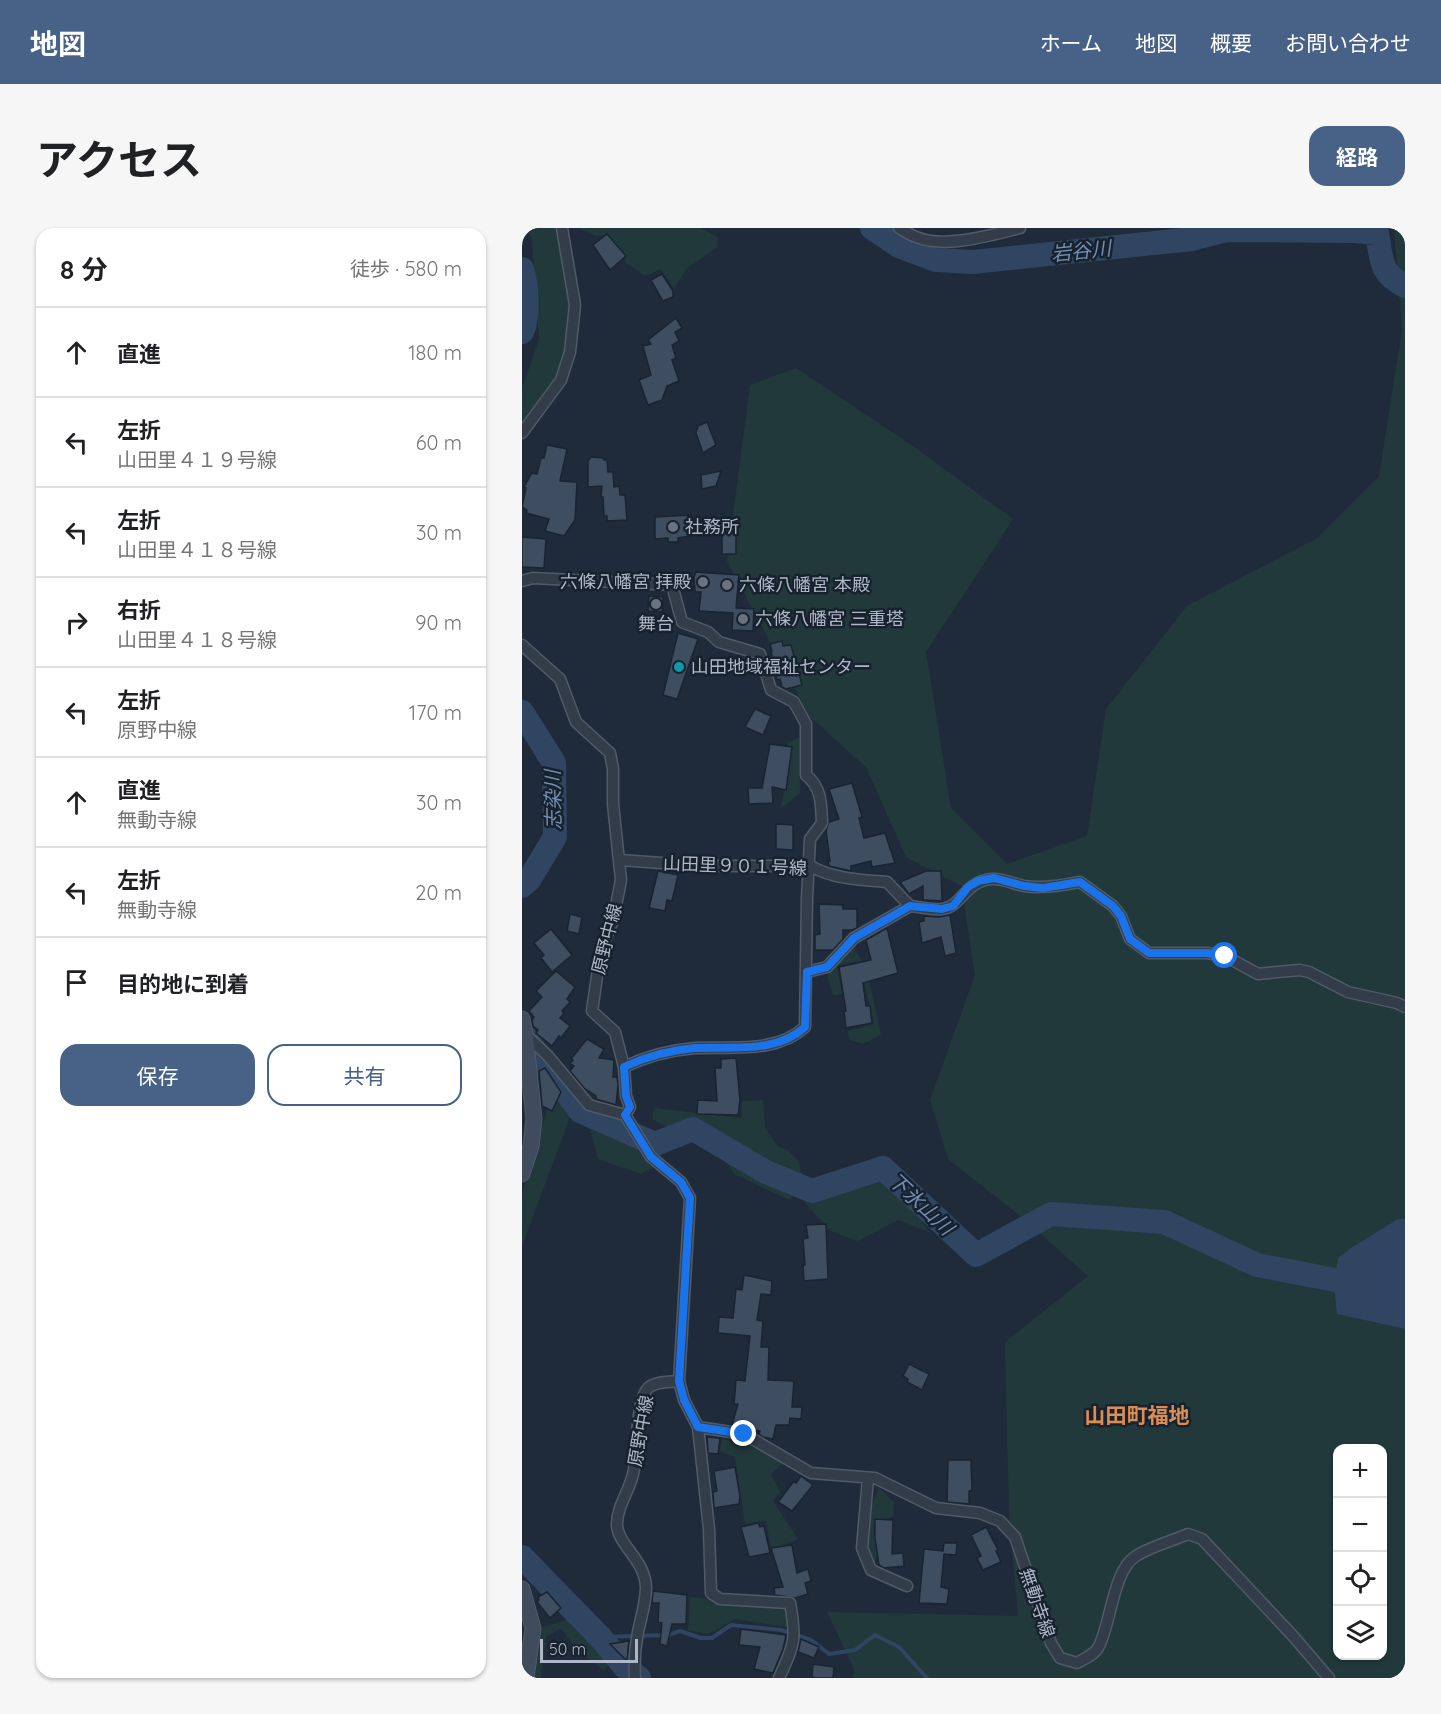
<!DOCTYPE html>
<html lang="ja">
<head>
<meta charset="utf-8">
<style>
	:root { --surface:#fff; --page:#f6f6f6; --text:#202124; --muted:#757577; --line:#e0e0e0; --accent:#486187 }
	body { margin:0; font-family:Quicksand,"Noto Sans JP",sans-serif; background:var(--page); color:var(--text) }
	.controls { position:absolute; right:18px; bottom:18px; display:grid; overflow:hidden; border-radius:12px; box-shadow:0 2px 4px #0004 }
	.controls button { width:54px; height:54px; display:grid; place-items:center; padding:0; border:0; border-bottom:2px solid var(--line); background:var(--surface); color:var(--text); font:30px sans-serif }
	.scale { position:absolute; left:18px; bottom:15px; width:98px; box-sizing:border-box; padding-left:6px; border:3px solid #adb7c7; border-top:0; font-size:16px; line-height:21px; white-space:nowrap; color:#adb7c7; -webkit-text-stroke:4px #18222f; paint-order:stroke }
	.stop { position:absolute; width:18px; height:18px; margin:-14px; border:4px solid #1a73e8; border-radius:50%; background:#fff }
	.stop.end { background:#1a73e8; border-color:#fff; box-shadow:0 2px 6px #0008 }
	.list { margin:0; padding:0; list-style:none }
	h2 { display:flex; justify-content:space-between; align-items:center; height:78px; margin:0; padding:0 24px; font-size:26px }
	h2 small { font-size:20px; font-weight:400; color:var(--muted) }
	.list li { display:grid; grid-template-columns:39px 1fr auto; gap:18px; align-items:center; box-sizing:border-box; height:90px; padding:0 24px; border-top:2px solid var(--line) }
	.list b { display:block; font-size:22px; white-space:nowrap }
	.list p { margin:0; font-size:20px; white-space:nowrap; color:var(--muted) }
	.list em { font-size:20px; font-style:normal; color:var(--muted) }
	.actions { display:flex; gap:12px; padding:18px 24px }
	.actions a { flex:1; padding:14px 0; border:2px solid var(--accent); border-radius:18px; text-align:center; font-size:21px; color:var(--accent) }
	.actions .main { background:var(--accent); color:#fff }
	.icon { flex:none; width:33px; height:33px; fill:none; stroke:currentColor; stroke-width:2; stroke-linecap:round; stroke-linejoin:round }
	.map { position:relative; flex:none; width:883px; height:1450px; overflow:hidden; border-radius:18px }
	header { display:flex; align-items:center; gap:36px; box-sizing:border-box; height:84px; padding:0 30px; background:var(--accent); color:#fff }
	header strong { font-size:28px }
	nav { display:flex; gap:33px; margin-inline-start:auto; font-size:21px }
	.intro { display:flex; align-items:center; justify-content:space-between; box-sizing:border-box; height:144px; padding:0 36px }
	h1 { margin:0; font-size:42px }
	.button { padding:15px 27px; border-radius:18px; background:var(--accent); color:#fff; font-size:21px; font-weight:700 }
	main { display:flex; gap:36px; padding:0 36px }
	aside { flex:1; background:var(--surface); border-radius:18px; box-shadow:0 2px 4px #0004 }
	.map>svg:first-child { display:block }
</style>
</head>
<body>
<header>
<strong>地図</strong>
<nav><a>ホーム</a><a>地図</a><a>概要</a><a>お問い合わせ</a></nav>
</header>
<div class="intro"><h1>アクセス</h1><a class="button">経路</a></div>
<main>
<aside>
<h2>8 分<small>徒歩 · 580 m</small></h2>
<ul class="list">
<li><svg class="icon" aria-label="ahead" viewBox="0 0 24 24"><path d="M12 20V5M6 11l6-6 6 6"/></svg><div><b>直進</b></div><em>180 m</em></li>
<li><svg class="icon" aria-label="left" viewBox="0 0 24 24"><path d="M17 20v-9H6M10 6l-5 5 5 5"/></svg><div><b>左折</b><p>山田里４１９号線</p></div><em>60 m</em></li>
<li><svg class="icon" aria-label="left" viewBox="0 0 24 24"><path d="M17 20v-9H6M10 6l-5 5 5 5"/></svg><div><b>左折</b><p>山田里４１８号線</p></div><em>30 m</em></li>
<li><svg class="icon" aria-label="right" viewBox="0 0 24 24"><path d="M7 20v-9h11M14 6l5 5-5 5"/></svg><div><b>右折</b><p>山田里４１８号線</p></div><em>90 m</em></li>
<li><svg class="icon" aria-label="left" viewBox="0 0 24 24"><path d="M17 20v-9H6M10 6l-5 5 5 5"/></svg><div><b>左折</b><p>原野中線</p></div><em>170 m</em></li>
<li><svg class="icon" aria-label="ahead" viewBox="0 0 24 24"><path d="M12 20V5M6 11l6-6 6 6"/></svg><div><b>直進</b><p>無動寺線</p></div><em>30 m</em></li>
<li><svg class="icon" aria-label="left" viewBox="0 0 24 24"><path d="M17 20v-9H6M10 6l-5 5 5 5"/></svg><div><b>左折</b><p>無動寺線</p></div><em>20 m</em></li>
<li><svg class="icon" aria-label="arrive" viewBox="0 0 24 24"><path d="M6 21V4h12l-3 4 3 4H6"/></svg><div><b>目的地に到着</b></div></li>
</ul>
<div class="actions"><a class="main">保存</a><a>共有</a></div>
</aside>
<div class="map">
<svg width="883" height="1450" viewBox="0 0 883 1450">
	<rect width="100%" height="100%" fill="#1f2b3a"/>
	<g fill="#21393b" fill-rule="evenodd">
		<polygon points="4,0 39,0 49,76 48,124 36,151 0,197 0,158 2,155 17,111 10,11"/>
		<polygon points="57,0 179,0 195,9 196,19 164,41 152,61 139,41 124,48 103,35 104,28 86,7 72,8"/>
		<path d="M872,0H883V991H876L816,1086L883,1101V1450H331L332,1441L305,1384L496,1388L487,1285L483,1114L566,1048L502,991L426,931L408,872L453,747L439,658L384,629L344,539L288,489L205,333L228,157L274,140L392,219L491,291L404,424L429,580L485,636L565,608L584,481L665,378L795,310L857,248L880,102ZM816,1220H860V1428H816Z"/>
		<polygon points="277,509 278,565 259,580 264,550 265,515"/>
		<polygon points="331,719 345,742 359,807 341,816 327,812 325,803 352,796 337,733 315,738 320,766 311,767 305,747"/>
		<polygon points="32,858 77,887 105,909 130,940 119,946 76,931 68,901 48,889 0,1018 0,967"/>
		<polygon points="241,872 243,900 257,919 266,922 277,934 281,956 267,972 214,947 201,931 130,891 132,880 219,890 220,873"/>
		<polygon points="359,934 407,1004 376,992 336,1013 309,1003 283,975 316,948"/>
		<polygon points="200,1211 226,1216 261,1235 249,1246 258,1264 251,1273 276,1311 249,1322 244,1292 223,1296 213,1229 198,1224"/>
		<path d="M357,1260L372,1274L371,1288L351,1299L362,1322L356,1324L351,1339C338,1309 344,1289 357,1260Z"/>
		<polygon points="168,1369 264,1380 269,1400 213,1391 186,1406 166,1402"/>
		<polygon points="47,1391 69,1411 89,1434 82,1443 55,1422 39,1400 24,1409 19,1450 12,1450 18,1400"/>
	</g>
	<polygon fill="#2f4561" points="876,991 883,991 883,1101 815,1086 812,1058 816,1030 829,1020"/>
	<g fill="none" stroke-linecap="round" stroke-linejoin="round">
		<polyline stroke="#2f4561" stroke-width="4" points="78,1409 146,1407 158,1403 179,1410 190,1410 209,1397 259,1402 289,1412 307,1426 333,1422 353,1407 377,1419 405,1450"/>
		<g stroke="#2f4561" stroke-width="24">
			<path d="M350,0L377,18L414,32L451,34L670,11L705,2L832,3L855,5C860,32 857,45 883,58"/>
			<path d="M0,41C5,56 7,90 0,104"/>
			<polyline points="0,484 32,535 33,609 7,652 0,658"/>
			<polyline points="0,805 58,883 133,916 171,901 242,943 290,963 361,940 454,1027 529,986 642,994 735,1037 839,1057"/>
			<polyline points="0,1329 78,1409 103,1439 117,1450"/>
		</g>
	</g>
	<g fill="#3f4d60" stroke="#1a2431" stroke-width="1.5">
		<polygon points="85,6 104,28 88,42 71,17"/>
		<polygon points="140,46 151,63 151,69 141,73 129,52"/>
		<polygon points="154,90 160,100 153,104 157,113 150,117 154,130 150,132 157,153 145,158 140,172 126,177 117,152 129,147 121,118 129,116 126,112"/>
		<polygon points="185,194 194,217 181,225 174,205 176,198"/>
		<polygon points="25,217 45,221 38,253 55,254 53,292 42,308 23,303 27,291 4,285 5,282 0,279 4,260 2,259 10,245 15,246 19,230 22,230"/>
		<polygon points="69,229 82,230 82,232 85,232 86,244 91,244 92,259 97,258 98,267 103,267 105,292 85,293 85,288 82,288 81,269 79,269 80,258 66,259 66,233"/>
		<polygon points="199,243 194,258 180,261 179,247"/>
		<polygon points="169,287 169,308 156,310 156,314 146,314 146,310 133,311 133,289"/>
		<polygon points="200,304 214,305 214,326 200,326"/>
		<polygon points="0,309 24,311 22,340 0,339"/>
		<polygon points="174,344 217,347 214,380 232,381 231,403 210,402 211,385 177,383 179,364 173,364 172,349"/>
		<polygon points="127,368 141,369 140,384 126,383"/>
		<polygon points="156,405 176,411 155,471 141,467"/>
		<polygon points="260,413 261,418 269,417 280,457 264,461 260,459 258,451 255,452 249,423 250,423 248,416"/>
		<polygon points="233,481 249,488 241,507 223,499"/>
		<polygon points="248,516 270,519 264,562 250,559 251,575 227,576 226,560 240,560"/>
		<polygon points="330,555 340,589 337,590 342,610 363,605 373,635 350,639 349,633 329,638 329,643 307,638 306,633 308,633 304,603 307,594 317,591 307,561"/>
		<polygon points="254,596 271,597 271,622 254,621"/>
		<polygon points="136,643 156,647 150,673 145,672 143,683 127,680"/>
		<polygon points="404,643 419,643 420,673 401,672 401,658 387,666 378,654"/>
		<polygon points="297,676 321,677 321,681 335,681 335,700 330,702 321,702 321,711 311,722 293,722 293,707 298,706"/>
		<polygon points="48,686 60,689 57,706 45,703"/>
		<polygon points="428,687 434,725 423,728 419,709 400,715 397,694 402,693 402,688 417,689"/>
		<polygon points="365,700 376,745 341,755 344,778 348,778 350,795 324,800 322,783 324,783 317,739 349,732 344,712"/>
		<polygon points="29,701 50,727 30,744 19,730 22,727 12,715"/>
		<polygon points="34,743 53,759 45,771 48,774 40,783 42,785 38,790 48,798 39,810 37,808 30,818 14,805 16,802 11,798 10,792 12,789 7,783 20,769 14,763"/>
		<polygon points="65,811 82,821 77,830 92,832 91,849 95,849 96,857 94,877 74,871 74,868 62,860 48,843 52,838 48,836 51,832 49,831"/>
		<polygon points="214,830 218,872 216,887 175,886 176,872 195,873 193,840 199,840 199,831"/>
		<polygon points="23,840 39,864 30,883 20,878 17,843"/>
		<polygon points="304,996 306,1051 282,1053 281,1037 283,1037 281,1011 286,1010 284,997"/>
		<polygon points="222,1047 250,1053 249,1067 239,1066 235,1092 241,1093 239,1119 247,1119 246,1152 272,1153 270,1179 280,1179 279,1191 268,1190 267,1197 254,1197 251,1211 241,1209 237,1206 238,1203 210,1197 216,1176 212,1176 214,1152 223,1153 228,1108 196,1105 197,1089 211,1090 214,1061 220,1062"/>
		<polygon points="387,1136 407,1146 400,1162 385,1154 386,1151 381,1148"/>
		<polygon points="185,1209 198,1210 196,1226 186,1225"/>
		<polygon points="426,1232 449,1232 450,1262 447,1263 447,1276 425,1274"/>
		<polygon points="213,1239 218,1268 217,1276 192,1280 191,1264 195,1263 192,1243"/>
		<polygon points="279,1248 291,1257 270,1283 256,1274 272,1253 274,1255"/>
		<polygon points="353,1291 371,1292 370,1326 381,1325 382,1338 362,1340 357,1337 353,1310"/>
		<polygon points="236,1295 238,1299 242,1298 248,1325 227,1329 219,1299"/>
		<polygon points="464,1299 476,1322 474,1323 479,1334 461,1342 455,1330 459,1328 449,1307"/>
		<polygon points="422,1315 435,1315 434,1327 422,1326 419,1359 427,1361 425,1376 397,1375 402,1321 421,1323"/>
		<polygon points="270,1317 275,1345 286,1341 289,1353 283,1355 286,1366 273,1370 253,1367 252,1360 261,1359 249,1320"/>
		<polygon points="131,1363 165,1367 164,1396 150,1396 145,1418 138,1416 140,1395 136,1394 137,1375 130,1375"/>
		<polygon points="25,1364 39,1380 28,1390 15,1374 17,1372 16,1369"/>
		<polygon points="219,1401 264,1407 261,1421 251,1445 232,1441 238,1419 217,1417"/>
		<polygon points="279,1411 297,1419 292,1430 276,1424"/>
		<polygon points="107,1413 106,1421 105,1433 88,1416"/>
		<polygon points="291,1436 312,1439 311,1450 292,1450 290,1448"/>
	</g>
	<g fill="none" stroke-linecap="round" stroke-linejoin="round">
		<g stroke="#505a68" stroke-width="13">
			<g id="street">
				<path d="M377,0C383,3 388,7 394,9C423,21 469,7 498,0"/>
				<polyline points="0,205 39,152 48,124 53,77 40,0"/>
				<path d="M0,353L11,350L150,357L160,394L186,404L197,414L238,426L249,462L272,474L284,496V547C300,560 299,576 300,595L288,611L285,670L283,799C254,826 209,818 173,820C149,822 123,829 102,839"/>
				<path d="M0,417L38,451L54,494L88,525L91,541V576L99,652L91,693L79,721L70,783L93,804L102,839L104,868L108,879L103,887L129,929L159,954L168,970L157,1153C148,1154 133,1153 126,1160C114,1172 115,1223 112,1241C110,1260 94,1278 95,1298C97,1318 123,1332 124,1359C124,1375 119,1389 116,1404C113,1419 112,1435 113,1450"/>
				<path d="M98,632L181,638H288C312,651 338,652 365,654L388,678"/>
				<path d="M388,678C398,679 410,682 420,681C440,679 442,653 470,651C480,650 492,656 502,658C521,661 539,657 558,654L591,678L599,688L608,711L627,725H685L703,728L736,746L777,742L787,744L826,764L875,775L883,779"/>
				<polyline points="285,744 305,739 332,710 388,678"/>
				<polyline points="3,806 26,828 67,877 103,887"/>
				<path d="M157,1153L162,1172L176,1199L187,1301L189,1365L198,1371L268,1375C275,1412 272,1417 257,1450"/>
				<path d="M176,1199L222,1206L289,1245L353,1250L414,1280L458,1285L478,1293L493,1309L529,1415L538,1430L555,1435C563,1430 573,1427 577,1418C589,1395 591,1342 614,1328C628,1319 650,1313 666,1306L680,1311L771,1408L807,1450"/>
				<polyline points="346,1250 340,1320 349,1342 385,1358"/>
			</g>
		</g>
		<g stroke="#505a68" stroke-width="17">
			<g id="secondary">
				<polyline points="0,791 3,806 12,891 9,918 0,946"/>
				<polyline points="0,1361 11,1400 4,1450"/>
			</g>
		</g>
		<use href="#street" stroke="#333d4a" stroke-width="10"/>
		<use href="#secondary" stroke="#404c5e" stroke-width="15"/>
	</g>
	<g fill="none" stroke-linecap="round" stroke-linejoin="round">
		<path stroke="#1a73e8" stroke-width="8" d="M222,1206L176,1199L162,1172L157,1153L168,970L159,954L129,929L103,887L108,879L104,868L102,839C123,829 149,822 173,820C209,818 254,826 283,799L285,744L305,739L332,710L388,678L420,681L431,678L446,659L456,653L472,650L502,658L521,660L558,654L591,678L599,688L608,711L627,725H685L703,728"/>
	</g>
	<g fill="#6b7280" stroke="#18222f" stroke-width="2">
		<circle cx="151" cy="299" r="6"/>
		<circle cx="181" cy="354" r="6"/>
		<circle cx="205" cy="357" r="6"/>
		<circle cx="134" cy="376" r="6"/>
		<circle cx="221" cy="391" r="6"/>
	</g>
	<circle fill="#0f9aa8" stroke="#18222f" stroke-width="2" cx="157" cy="439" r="6"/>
	<g text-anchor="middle" stroke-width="5" stroke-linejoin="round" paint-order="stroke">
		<g font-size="18" fill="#adb7c7" stroke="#18222f" text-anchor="start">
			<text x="163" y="305">社務所</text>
			<text x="169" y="360" text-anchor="end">六條八幡宮 拝殿</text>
			<text x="217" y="363">六條八幡宮 本殿</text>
			<text x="233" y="397">六條八幡宮 三重塔</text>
			<text x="134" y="402" text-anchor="middle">舞台</text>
			<text x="169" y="445">山田地域福祉センター</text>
		</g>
		<g font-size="18" fill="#adb7c7" stroke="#18222f">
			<text transform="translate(213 638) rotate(2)" y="6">山田里９０１号線</text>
			<text transform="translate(85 711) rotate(-76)" y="6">原野中線</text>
			<text transform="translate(119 1203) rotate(-80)" y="6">原野中線</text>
			<text transform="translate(515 1375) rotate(71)" y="6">無動寺線</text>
		</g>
		<g font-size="20" font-style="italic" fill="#738eb2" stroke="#18222f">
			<text transform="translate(559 23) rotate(-6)" y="7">岩谷川</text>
			<text transform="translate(31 572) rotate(-91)" y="7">志染川</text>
			<text transform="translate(399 976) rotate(43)" y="7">下氷山川</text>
		</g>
		<g font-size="21" font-weight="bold" fill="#dc8d53" stroke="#18222f">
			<text x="615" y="1195">山田町福地</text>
		</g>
	</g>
</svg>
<div class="controls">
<button>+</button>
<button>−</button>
<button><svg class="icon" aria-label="locate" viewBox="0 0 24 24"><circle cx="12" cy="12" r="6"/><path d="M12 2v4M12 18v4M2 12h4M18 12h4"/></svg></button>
<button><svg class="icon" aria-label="layers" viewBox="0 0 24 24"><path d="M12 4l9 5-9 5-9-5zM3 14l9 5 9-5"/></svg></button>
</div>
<div class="scale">50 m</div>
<div class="stop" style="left:703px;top:728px"></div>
<div class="stop end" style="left:222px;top:1206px"></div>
</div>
</main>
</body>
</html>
